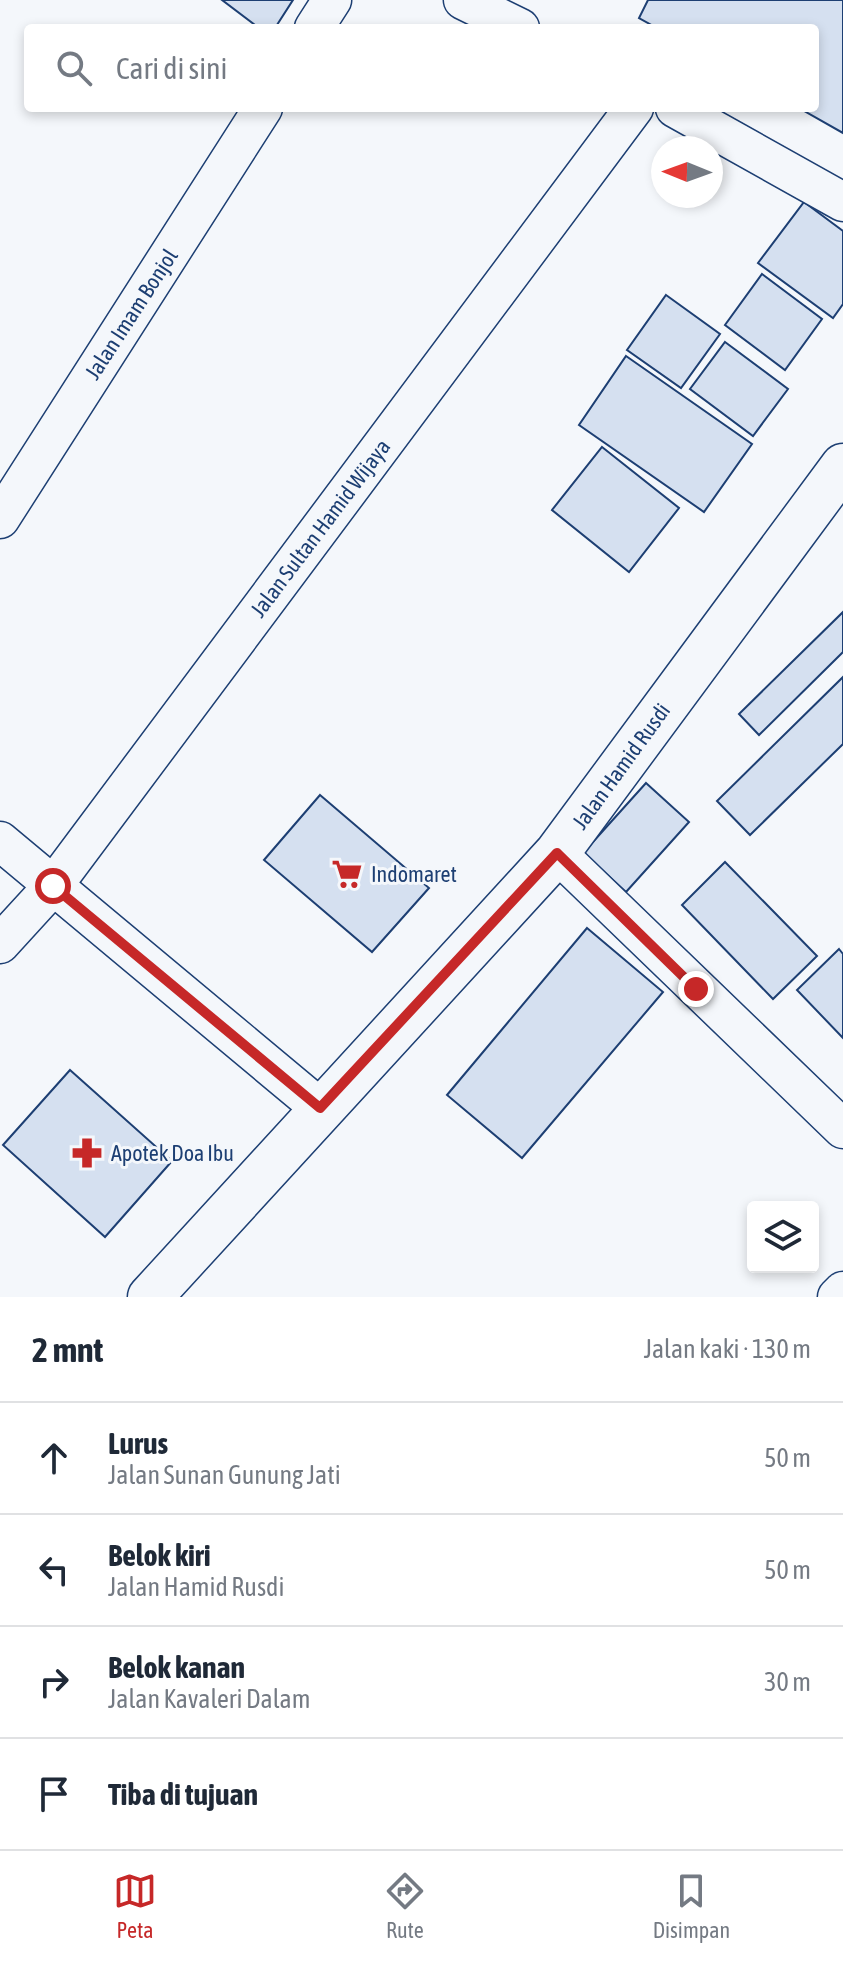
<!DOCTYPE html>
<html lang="id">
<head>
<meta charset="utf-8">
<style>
	:root { --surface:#fff; --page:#f6f6f7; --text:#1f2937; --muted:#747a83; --line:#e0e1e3; --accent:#c62828 }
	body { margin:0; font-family:"Asap Condensed",sans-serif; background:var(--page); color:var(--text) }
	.controls { position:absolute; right:24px; bottom:24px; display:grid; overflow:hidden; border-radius:8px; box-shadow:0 4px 12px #0003 }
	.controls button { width:72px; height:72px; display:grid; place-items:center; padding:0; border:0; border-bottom:2px solid var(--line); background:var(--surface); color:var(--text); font:40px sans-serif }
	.compass { position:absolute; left:651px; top:136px; width:72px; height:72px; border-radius:50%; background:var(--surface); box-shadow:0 4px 12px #0003; rotate:271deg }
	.stop { position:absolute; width:24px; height:24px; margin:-18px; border:6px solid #c62828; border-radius:50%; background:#fff }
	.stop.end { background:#c62828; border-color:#fff; box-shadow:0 2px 8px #0008 }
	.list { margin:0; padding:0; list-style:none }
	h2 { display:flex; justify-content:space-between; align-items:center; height:104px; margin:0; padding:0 32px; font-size:34px }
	h2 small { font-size:26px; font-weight:400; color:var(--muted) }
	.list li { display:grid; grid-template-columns:52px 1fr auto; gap:24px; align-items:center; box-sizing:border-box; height:112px; padding:0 32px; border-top:2px solid var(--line) }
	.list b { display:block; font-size:30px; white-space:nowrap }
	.list p { margin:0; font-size:26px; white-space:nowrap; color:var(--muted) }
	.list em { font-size:26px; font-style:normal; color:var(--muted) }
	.icon { flex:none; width:44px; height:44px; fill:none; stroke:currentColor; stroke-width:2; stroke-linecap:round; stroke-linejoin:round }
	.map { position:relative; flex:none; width:843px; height:1297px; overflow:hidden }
	.search { position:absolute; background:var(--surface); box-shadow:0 4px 12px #0003; left:24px; right:24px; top:24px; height:88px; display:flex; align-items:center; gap:20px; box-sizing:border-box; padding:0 28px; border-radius:8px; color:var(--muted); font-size:30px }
	.sheet { height:552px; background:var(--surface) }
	nav { display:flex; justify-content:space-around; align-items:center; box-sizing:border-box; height:112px; border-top:2px solid var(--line); background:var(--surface); font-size:22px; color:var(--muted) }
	nav a { display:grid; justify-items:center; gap:4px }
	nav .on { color:var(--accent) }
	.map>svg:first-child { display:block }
</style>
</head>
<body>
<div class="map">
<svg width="843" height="1297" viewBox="0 0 843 1297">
	<rect width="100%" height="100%" fill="#f4f7fb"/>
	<g fill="#d5e0f0" stroke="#1d3f73" stroke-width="2">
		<polygon points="222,0 293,0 275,28 259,28"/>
		<polygon points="648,0 843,0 843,133 799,108 815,108 815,28 657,28 639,18"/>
		<polygon points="804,202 843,231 843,304 833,318 758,263"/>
		<polygon points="762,274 822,319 785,370 725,325"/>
		<polygon points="666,295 720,334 681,388 627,350"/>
		<polygon points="725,342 788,389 753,436 690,389"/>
		<polygon points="626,356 752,444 704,512 579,425"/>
		<polygon points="602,447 679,508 629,572 552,510"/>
		<polygon points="843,612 843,652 759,735 739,714"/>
		<polygon points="843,677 843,744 750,835 717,801"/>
		<polygon points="646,783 689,822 626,892 583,853"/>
		<polygon points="320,795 429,888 372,952 264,860"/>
		<polygon points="725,862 817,956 773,999 682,905"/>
		<polygon points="587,928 663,992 522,1158 447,1095"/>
		<polygon points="839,949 843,954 843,1038 797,990"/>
		<polygon points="70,1070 172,1161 105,1237 3,1145"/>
	</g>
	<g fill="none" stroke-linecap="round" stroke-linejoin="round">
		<g stroke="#1d3f73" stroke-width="41">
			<g id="street">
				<polyline points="463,0 520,28"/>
				<polyline points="314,28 332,0"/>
				<polyline points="675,108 843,202"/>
				<polyline points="0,519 263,108"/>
				<polyline points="0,841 320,1108"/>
				<polyline points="557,853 843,1129"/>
				<polyline points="0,944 53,886 634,108"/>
				<polyline points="837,1297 843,1291"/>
			</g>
		</g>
		<g stroke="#1d3f73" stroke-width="47">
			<polyline id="secondary" points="150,1297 557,853 843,466"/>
		</g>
		<use href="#street" stroke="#f4f7fb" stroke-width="38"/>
		<use href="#secondary" stroke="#f4f7fb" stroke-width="44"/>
	</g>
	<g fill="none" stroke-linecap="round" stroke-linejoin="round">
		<polyline stroke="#c62828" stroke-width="10" points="53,886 320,1108 557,853 696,989"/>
	</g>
	<defs>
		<g id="supermarket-bare" transform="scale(2.4)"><path d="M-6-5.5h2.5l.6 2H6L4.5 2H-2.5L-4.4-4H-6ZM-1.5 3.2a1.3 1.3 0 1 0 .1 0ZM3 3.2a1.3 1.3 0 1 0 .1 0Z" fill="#c62828" stroke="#f4f7fb" stroke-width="2.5" paint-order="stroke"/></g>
		<g id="pharmacy-bare" transform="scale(2.4)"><path d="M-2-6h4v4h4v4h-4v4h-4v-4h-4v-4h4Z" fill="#c62828" stroke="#f4f7fb" stroke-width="2.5" paint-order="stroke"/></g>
	</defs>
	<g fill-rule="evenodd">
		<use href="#supermarket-bare" x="347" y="874"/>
		<use href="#pharmacy-bare" x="87" y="1153"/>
	</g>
	<g text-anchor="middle" stroke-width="6" stroke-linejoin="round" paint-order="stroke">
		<g font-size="22" fill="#1d3f73" stroke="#f4f7fb">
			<text transform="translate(131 314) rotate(-57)" y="8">Jalan Imam Bonjol</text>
			<text transform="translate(320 528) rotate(-53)" y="8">Jalan Sultan Hamid Wijaya</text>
			<text transform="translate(621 766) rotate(-54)" y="8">Jalan Hamid Rusdi</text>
		</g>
		<g font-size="22" fill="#1d3f73" stroke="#f4f7fb" text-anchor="start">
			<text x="371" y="882">Indomaret</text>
			<text x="111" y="1161">Apotek Doa Ibu</text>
		</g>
	</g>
</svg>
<div class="controls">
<button><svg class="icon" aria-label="layers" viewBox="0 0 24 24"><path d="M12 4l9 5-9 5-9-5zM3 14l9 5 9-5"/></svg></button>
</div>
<svg class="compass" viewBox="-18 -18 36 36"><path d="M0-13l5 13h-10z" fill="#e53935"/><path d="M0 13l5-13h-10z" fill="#747a83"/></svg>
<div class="stop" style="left:53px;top:886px"></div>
<div class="stop end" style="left:696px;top:989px"></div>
<div class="search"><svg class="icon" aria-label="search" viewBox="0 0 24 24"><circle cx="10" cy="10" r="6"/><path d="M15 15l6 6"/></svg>Cari di sini</div>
</div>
<section class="sheet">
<h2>2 mnt<small>Jalan kaki · 130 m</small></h2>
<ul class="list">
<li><svg class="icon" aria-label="ahead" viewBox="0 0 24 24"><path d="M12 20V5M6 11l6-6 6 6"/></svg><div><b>Lurus</b><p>Jalan Sunan Gunung Jati</p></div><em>50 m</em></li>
<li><svg class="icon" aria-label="left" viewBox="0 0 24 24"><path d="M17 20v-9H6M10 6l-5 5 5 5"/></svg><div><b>Belok kiri</b><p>Jalan Hamid Rusdi</p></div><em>50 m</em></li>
<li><svg class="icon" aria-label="right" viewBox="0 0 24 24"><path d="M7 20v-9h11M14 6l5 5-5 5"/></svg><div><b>Belok kanan</b><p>Jalan Kavaleri Dalam</p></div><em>30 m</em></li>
<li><svg class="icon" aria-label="arrive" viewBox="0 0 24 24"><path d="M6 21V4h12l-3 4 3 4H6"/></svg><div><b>Tiba di tujuan</b></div></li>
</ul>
</section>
<nav>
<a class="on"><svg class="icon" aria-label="map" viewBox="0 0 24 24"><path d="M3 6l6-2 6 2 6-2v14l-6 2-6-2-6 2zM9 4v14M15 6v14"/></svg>Peta</a>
<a><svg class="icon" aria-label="directions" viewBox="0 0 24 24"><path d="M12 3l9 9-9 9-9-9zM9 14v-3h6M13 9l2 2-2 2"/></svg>Rute</a>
<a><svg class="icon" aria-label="saved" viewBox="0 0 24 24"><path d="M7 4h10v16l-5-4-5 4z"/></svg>Disimpan</a>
</nav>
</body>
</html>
